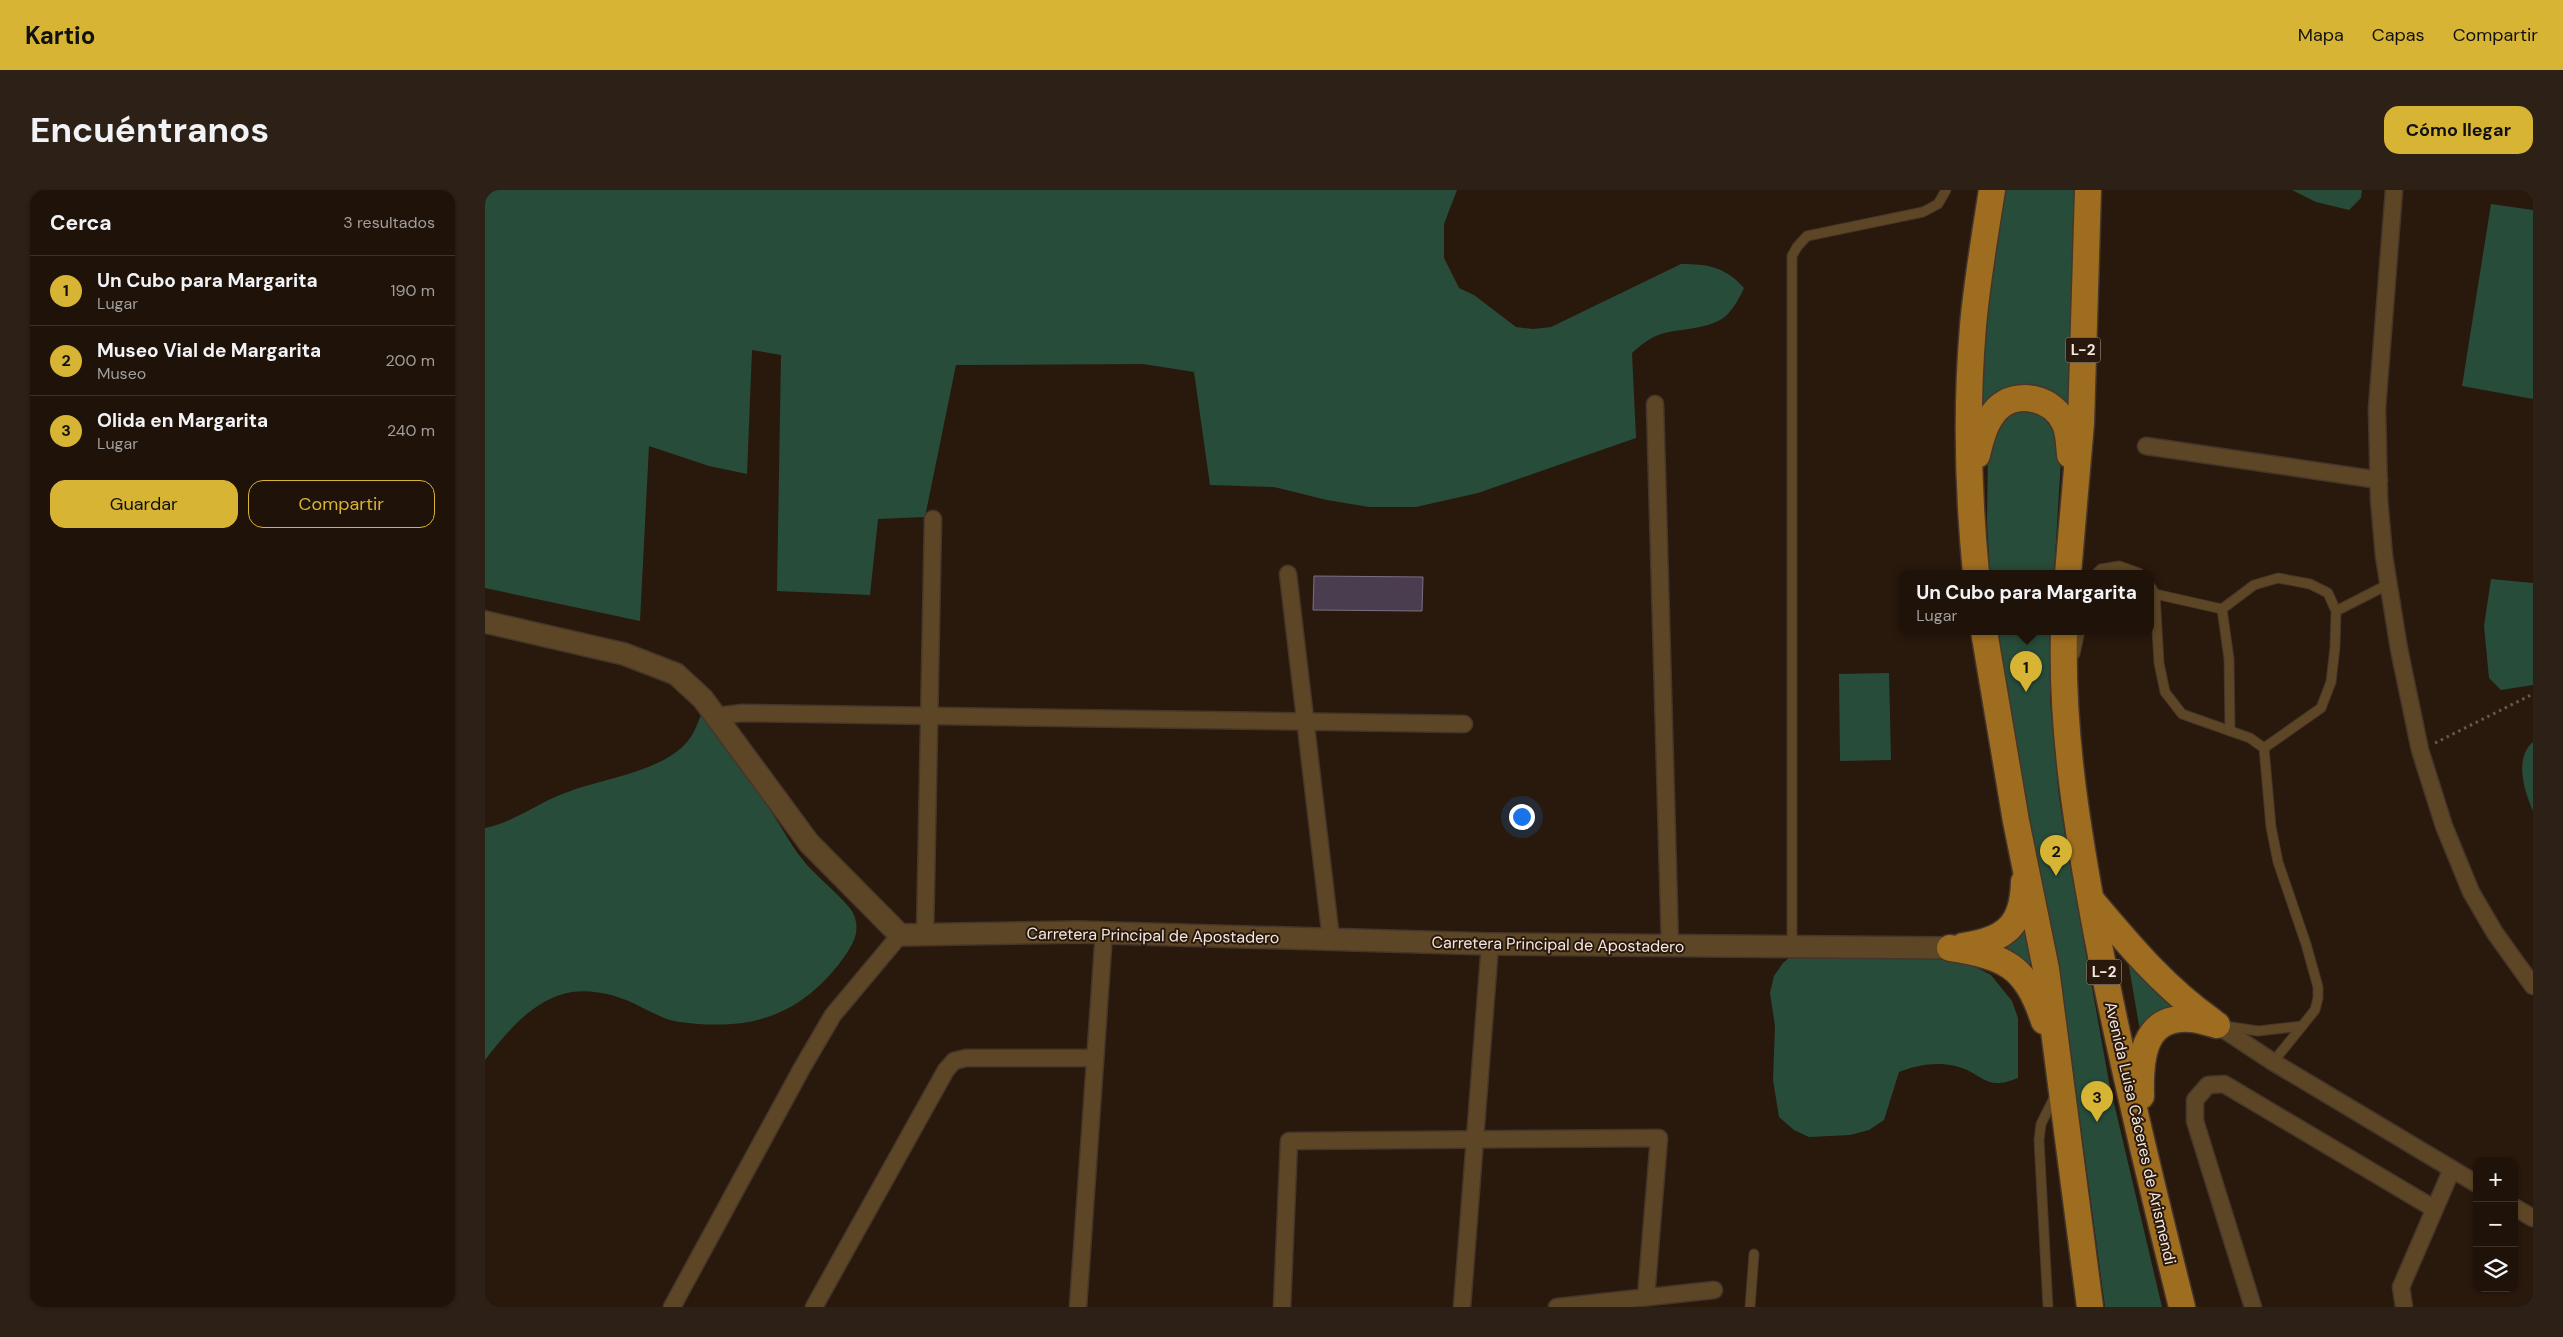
<!DOCTYPE html>
<html lang="es">
<head>
<meta charset="utf-8">
<style>
	:root { --surface:#1f1209; --page:#2c2017; --text:#f1f3f6; --muted:#a19e9c; --line:#3c322a; --accent:#d8b434 }
	body { margin:0; font-family:"DM Sans",sans-serif; background:var(--page); color:var(--text) }
	.controls { position:absolute; right:15px; bottom:15px; display:grid; overflow:hidden; border-radius:10px; box-shadow:0 1px 4px #0004 }
	.controls button { width:45px; height:45px; display:grid; place-items:center; padding:0; border:0; border-bottom:1px solid var(--line); background:var(--surface); color:var(--text); font:25px sans-serif }
	.you { position:absolute; left:1036px; top:626px; width:18px; height:18px; margin:-12px; border:4px solid #fff; border-radius:50%; background:#1a73e8; box-shadow:0 0 0 8px #1a73e833 }
	.badge { display:grid; place-items:center; width:32px; height:32px; border-radius:50%; background:var(--accent); color:#111; font-size:16px; font-weight:700 }
	.pin { position:absolute; translate:-50% -41px; filter:drop-shadow(0 1px 2px #0008) }
	.pin::after { content:''; position:absolute; top:26px; width:18px; height:15px; background:inherit; clip-path:polygon(0 0,100% 0,50% 100%) }
	.popup { position:absolute; left:1414px; top:380px; width:255px; height:65px; box-sizing:border-box; display:grid; place-content:center; border-radius:10px; background:var(--surface); filter:drop-shadow(0 1px 4px #0005); font-size:16px; white-space:nowrap; color:var(--muted) }
	.popup b { font-size:19px; color:var(--text) }
	.popup::after { content:''; position:absolute; left:50%; top:100%; margin-left:-10px; border:10px solid transparent; border-top-color:var(--surface) }
	.list { margin:0; padding:0; list-style:none }
	h2 { display:flex; justify-content:space-between; align-items:center; height:65px; margin:0; padding:0 20px; font-size:21px }
	h2 small { font-size:16px; font-weight:400; color:var(--muted) }
	.list li { display:grid; grid-template-columns:32px 1fr auto; gap:15px; align-items:center; box-sizing:border-box; height:70px; padding:0 20px; border-top:1px solid var(--line) }
	.list b { display:block; font-size:19px; white-space:nowrap }
	.list p { margin:0; font-size:16px; white-space:nowrap; color:var(--muted) }
	.list em { font-size:16px; font-style:normal; color:var(--muted) }
	.actions { display:flex; gap:10px; padding:15px 20px }
	.actions a { flex:1; padding:11px 0; border:1px solid var(--accent); border-radius:15px; text-align:center; font-size:18px; color:var(--accent) }
	.actions .main { background:var(--accent); color:#111 }
	.icon { flex:none; width:28px; height:28px; fill:none; stroke:currentColor; stroke-width:2; stroke-linecap:round; stroke-linejoin:round }
	.map { position:relative; flex:none; width:2048px; height:1117px; overflow:hidden; border-radius:15px }
	header { display:flex; align-items:center; gap:30px; box-sizing:border-box; height:70px; padding:0 25px; background:var(--accent); color:#111 }
	header strong { font-size:24px }
	nav { display:flex; gap:28px; margin-inline-start:auto; font-size:18px }
	.intro { display:flex; align-items:center; justify-content:space-between; box-sizing:border-box; height:120px; padding:0 30px }
	h1 { margin:0; font-size:35px }
	.button { padding:12px 22px; border-radius:15px; background:var(--accent); color:#111; font-size:18px; font-weight:700 }
	main { display:flex; gap:30px; padding:0 30px }
	aside { flex:1; background:var(--surface); border-radius:15px; box-shadow:0 1px 4px #0004 }
	.map>svg:first-child { display:block }
</style>
</head>
<body>
<header>
<strong>Kartio</strong>
<nav><a>Mapa</a><a>Capas</a><a>Compartir</a></nav>
</header>
<div class="intro"><h1>Encuéntranos</h1><a class="button">Cómo llegar</a></div>
<main>
<aside>
<h2>Cerca<small>3 resultados</small></h2>
<ul class="list">
<li><span class="badge">1</span><div><b>Un Cubo para Margarita</b><p>Lugar</p></div><em>190 m</em></li>
<li><span class="badge">2</span><div><b>Museo Vial de Margarita</b><p>Museo</p></div><em>200 m</em></li>
<li><span class="badge">3</span><div><b>Olida en Margarita</b><p>Lugar</p></div><em>240 m</em></li>
</ul>
<div class="actions"><a class="main">Guardar</a><a>Compartir</a></div>
</aside>
<div class="map">
<svg width="2048" height="1117" viewBox="0 0 2048 1117">
	<rect width="100%" height="100%" fill="#29180c"/>
	<g fill="#284c3a">
		<path d="M0,0H972L959,34V68L974,98L989,105L1031,137L1048,139L1066,137L1196,74C1223,74 1241,77 1259,98C1255,107 1250,116 1243,124C1227,140 1196,138 1176,144C1164,148 1156,155 1147,163L1151,248L993,303L931,317H884L842,310L789,297L725,295L709,182L658,174L471,175L440,327L393,329L385,405L292,401L296,165L267,160L262,284L224,276L164,256L155,431L0,398Z"/>
		<polygon points="1517,0 1594,0 1589,215 1497,218 1497,149"/>
		<polygon points="1807,0 1877,0 1876,8 1864,20 1831,12"/>
		<polygon points="2006,14 2048,20 2048,209 1977,196"/>
		<polygon points="1525,220 1558,220 1577,254 1569,383 1505,383 1502,332 1503,256"/>
		<polygon points="2006,389 2048,393 2048,495 2016,500 2004,488 1999,436"/>
		<polygon points="1512,441 1566,441 1565,510 1574,607 1583,664 1624,892 1677,1117 1620,1117 1588,877"/>
		<polygon points="1404,483 1406,570 1355,571 1354,484"/>
		<path d="M216,525L227,527C247,560 268,593 289,626C299,641 307,657 318,670C328,684 365,713 369,725C376,743 367,756 357,770C313,828 264,841 194,832C180,830 169,823 156,817C135,806 111,799 87,802C49,808 22,842 0,870V638C30,632 52,613 80,603C115,589 177,582 202,552C209,544 212,535 216,525Z"/>
		<path d="M2048,552V621C2039,601 2029,568 2048,552Z"/>
		<polygon points="1538,740 1541,743 1546,772 1544,775 1508,757"/>
		<path d="M1311,762L1428,766L1477,770L1506,785L1527,811L1533,828V888C1527,890 1520,893 1514,893C1503,894 1495,887 1486,882C1463,870 1437,873 1414,882L1399,930L1384,940L1365,945L1324,947L1309,940L1294,927L1288,890L1290,836L1285,803L1289,786L1298,773Z"/>
		<polygon points="1643,771 1701,817 1655,841"/>
	</g>
	<polygon fill="#493d4f" stroke="#7c7084" points="829,386 938,387 937,421 828,420"/>
	<g fill="none" stroke-linecap="round" stroke-linejoin="round">
		<g stroke="#45352a" stroke-width="11">
			<g id="service">
				<polyline points="1612,383 1616,379 1634,376 1654,383"/>
				<polyline points="1665,396 1670,404 1674,473 1680,502 1697,524 1765,548 1779,558"/>
				<polyline points="1670,404 1737,419 1769,395 1793,388 1825,394 1843,403 1851,421 1850,457 1846,492 1836,518 1779,558 1786,637 1793,672 1821,754 1833,797 1833,808 1830,820 1788,872"/>
				<polyline points="1737,419 1744,469 1745,541"/>
				<polyline points="1851,421 1904,394"/>
				<polyline points="1590,464 1595,441"/>
				<polyline points="1307,757 1307,66 1312,57 1322,46 1438,22 1453,14 1461,0"/>
				<polyline points="1740,836 1773,841 1817,836"/>
				<polyline points="1265,1117 1269,1064"/>
				<polyline points="1563,1117 1554,950 1556,934 1570,906"/>
			</g>
		</g>
		<g stroke="#45352a" stroke-width="19">
			<g id="minor">
				<polyline points="1909,0 1892,218 1894,309 1899,366 1914,459 1935,560 1959,636 1986,702 2010,743 2048,796"/>
				<polyline points="1170,214 1185,756"/>
				<polyline points="1661,256 1894,290"/>
				<polyline points="803,384 846,749"/>
				<polyline points="232,526 257,523 979,534"/>
				<polyline points="440,745 448,329"/>
				<polyline points="1732,835 1788,872 1992,994"/>
				<polyline points="2029,1017 2048,1028"/>
				<polyline points="187,1117 317,878 348,825 415,745"/>
				<polyline points="329,1117 461,880 469,871 481,868 610,868"/>
				<polyline points="593,1117 619,742"/>
				<polyline points="797,1117 804,951 1174,948 1161,1107"/>
				<polyline points="977,1117 1005,754"/>
				<polyline points="1072,1117 1229,1100"/>
				<polyline points="1768,1117 1710,931 1710,910 1723,895 1739,894 1948,1018"/>
				<polyline points="1919,1117 1916,1097 1967,979"/>
			</g>
		</g>
		<g stroke="#45352a" stroke-width="24">
			<polyline id="tertiary" points="0,432 139,464 191,484 218,509 324,653 415,745 593,742 1005,754 1465,758"/>
		</g>
		<g stroke="#45352a" stroke-width="29">
			<g id="primary">
				<path d="M1492,265C1496,248 1500,232 1512,219C1532,199 1569,208 1580,234C1584,243 1584,255 1585,265"/>
				<path d="M1491,383C1483,301 1481,219 1488,136C1492,91 1500,45 1507,0"/>
				<polyline points="1583,383 1596,233 1603,0"/>
				<polyline points="1499,441 1531,631 1561,779 1605,1117"/>
				<path d="M1579,441C1576,543 1593,644 1612,745C1636,870 1666,993 1697,1117"/>
				<path d="M1607,711C1645,756 1679,797 1727,831"/>
				<path d="M1478,756C1520,750 1538,736 1539,692"/>
				<path d="M1465,758C1520,767 1540,774 1559,831"/>
				<path d="M1656,906C1655,870 1657,826 1705,829C1714,829 1723,833 1732,835"/>
			</g>
		</g>
		<polyline stroke="#68594e" stroke-width="3" stroke-dasharray="2.5 4" stroke-linecap="butt" points="1950,553 2048,504"/>
		<use href="#service" stroke="#5d4625" stroke-width="9"/>
		<use href="#minor" stroke="#5d4625" stroke-width="16"/>
		<use href="#tertiary" stroke="#5d4625" stroke-width="21"/>
		<use href="#primary" stroke="#9e6d20" stroke-width="26"/>
	</g>
	<g text-anchor="middle" stroke-width="4" stroke-linejoin="round" paint-order="stroke">
		<g fill="#29180c" stroke="#b6a9a0" stroke-width="1">
			<rect x="1580.5" y="147.5" width="35" height="25" rx="4"/>
			<rect x="1601.5" y="769.5" width="35" height="25" rx="4"/>
		</g>
		<g font-size="15" font-weight="bold" fill="#f3e7df">
			<text x="1598" y="165">L-2</text>
			<text x="1619" y="787">L-2</text>
		</g>
		<g font-size="16" fill="#f3e7df" stroke="#29180c">
			<text transform="translate(668 745) rotate(1)" y="6">Carretera Principal de Apostadero</text>
			<text transform="translate(1073 754) rotate(1)" y="6">Carretera Principal de Apostadero</text>
			<text transform="translate(1656 943) rotate(77)" y="6">Avenida Luisa Cáceres de Arismendi</text>
		</g>
	</g>
</svg>
<div class="controls">
<button>+</button>
<button>−</button>
<button><svg class="icon" aria-label="layers" viewBox="0 0 24 24"><path d="M12 4l9 5-9 5-9-5zM3 14l9 5 9-5"/></svg></button>
</div>
<div class="you"></div>
<div class="pin badge" style="left:1541px;top:502px">1</div>
<div class="popup"><b>Un Cubo para Margarita</b>Lugar</div>
<div class="pin badge" style="left:1571px;top:686px">2</div>
<div class="pin badge" style="left:1612px;top:932px">3</div>
</div>
</main>
</body>
</html>
